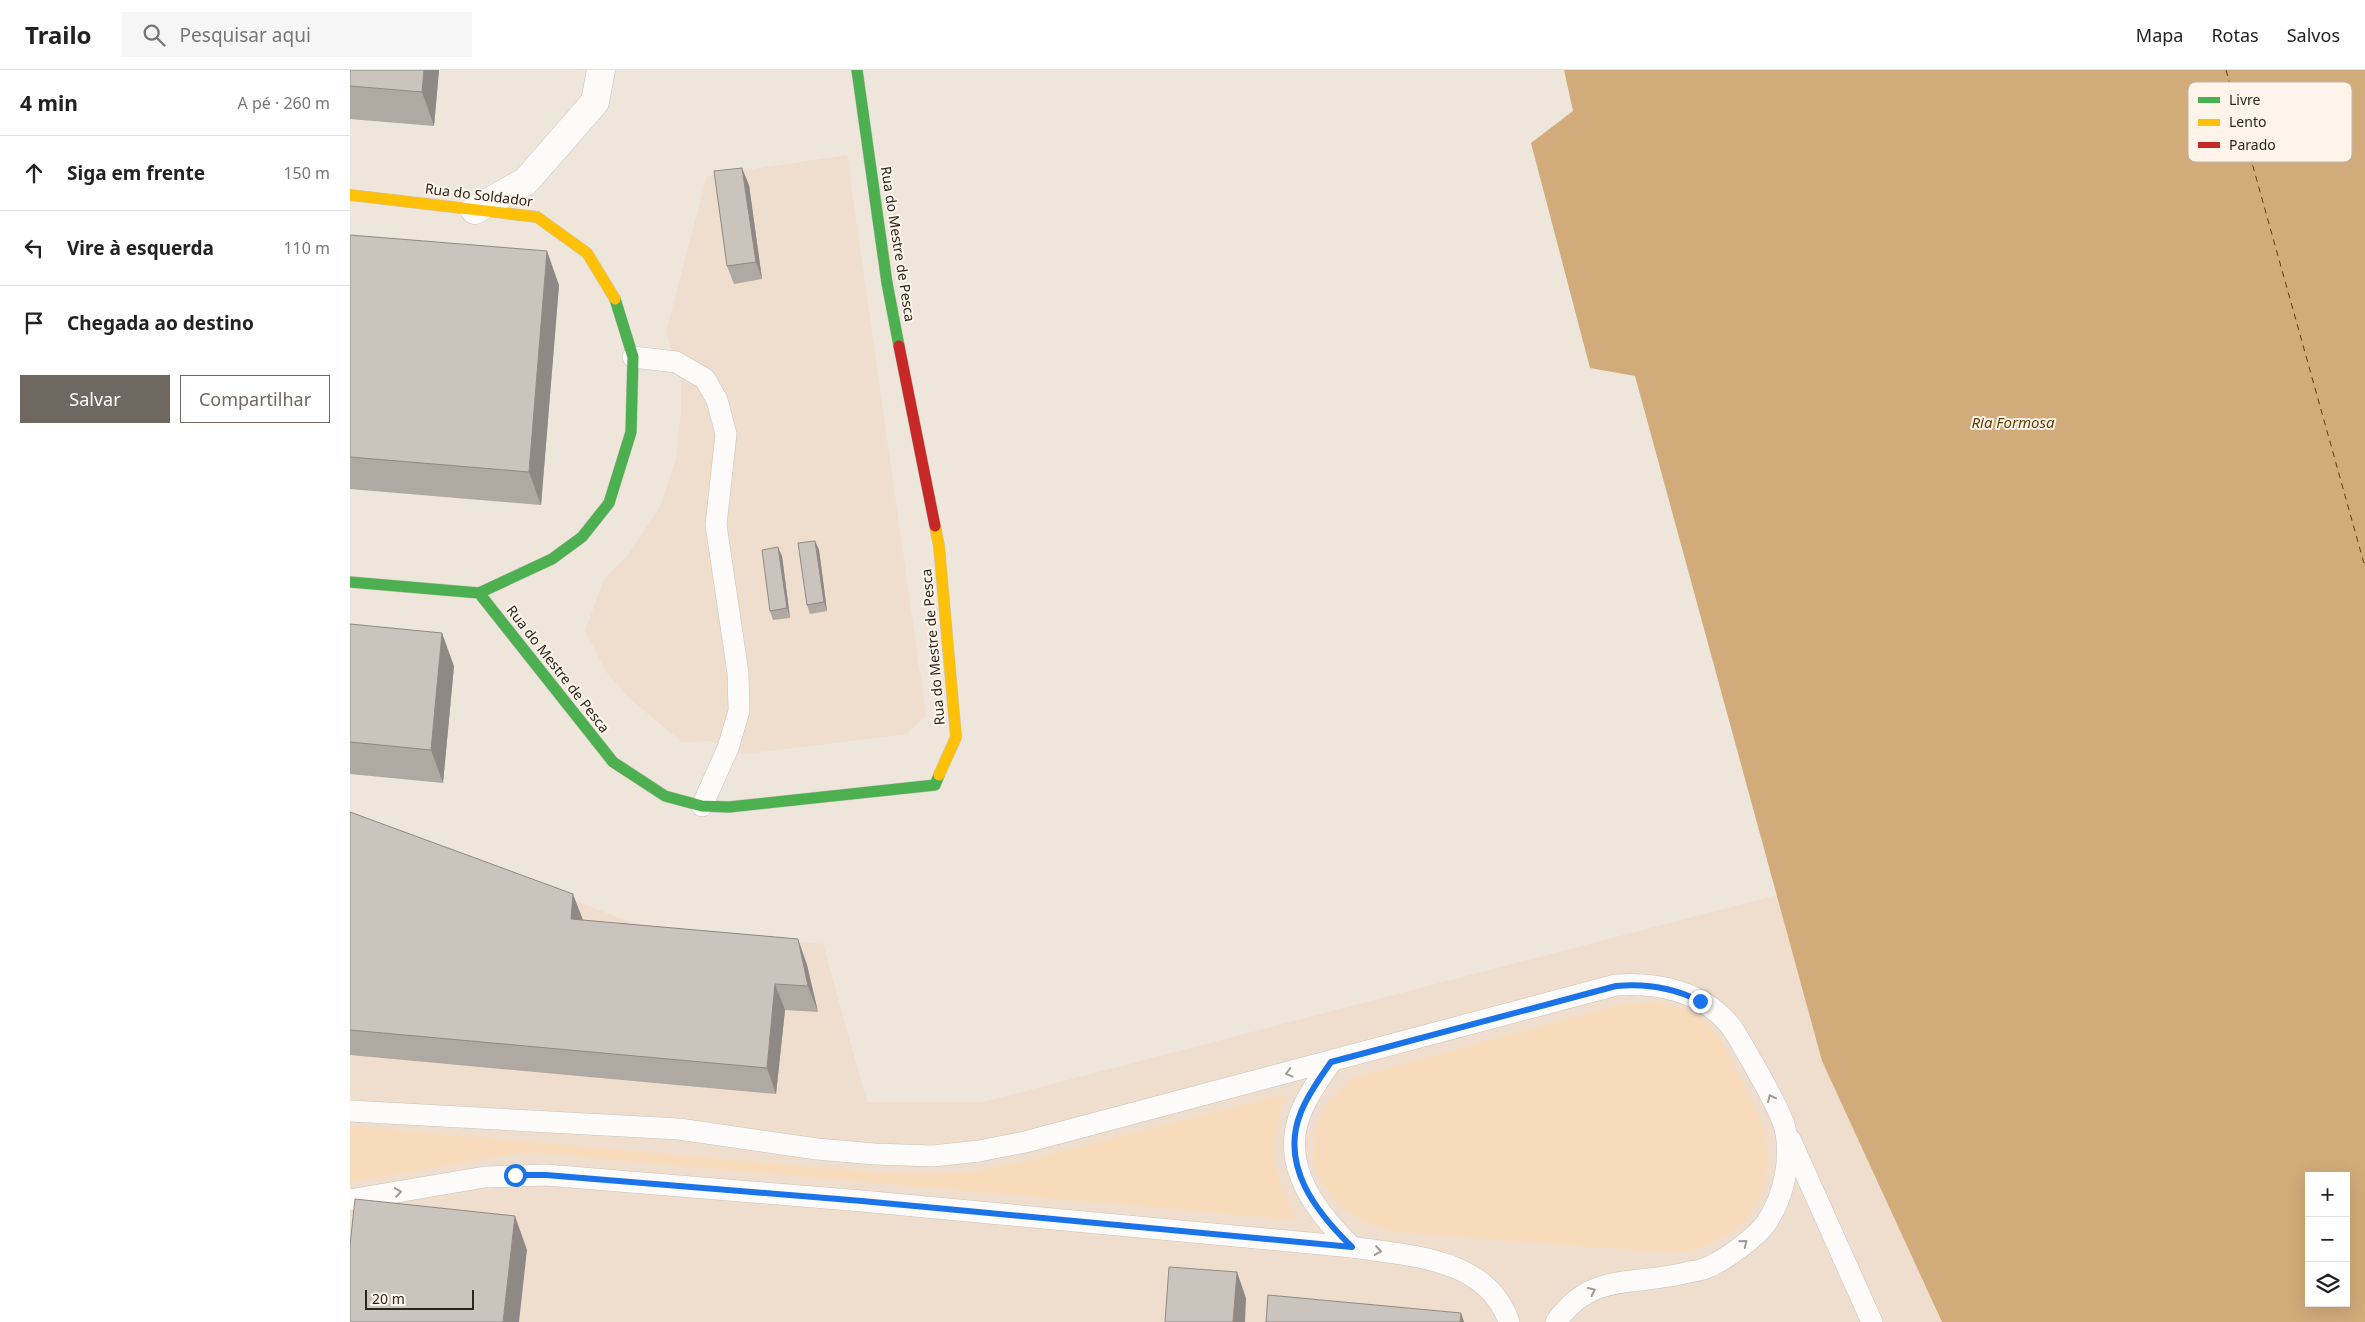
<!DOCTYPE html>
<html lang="pt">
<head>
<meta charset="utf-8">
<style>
	:root { --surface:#fff; --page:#f6f6f6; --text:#222; --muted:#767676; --line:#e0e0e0; --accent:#6f6860 }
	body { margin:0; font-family:"Noto Sans",sans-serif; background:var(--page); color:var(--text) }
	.controls { position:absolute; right:15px; bottom:15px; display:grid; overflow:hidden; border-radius:0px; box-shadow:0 5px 20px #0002 }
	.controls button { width:45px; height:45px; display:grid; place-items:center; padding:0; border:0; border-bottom:1px solid var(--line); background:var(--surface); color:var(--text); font:25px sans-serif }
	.scale { position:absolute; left:15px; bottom:12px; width:109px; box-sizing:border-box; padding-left:5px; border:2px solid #2b251e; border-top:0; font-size:14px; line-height:18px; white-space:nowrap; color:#2b251e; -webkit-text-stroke:4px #fef4e9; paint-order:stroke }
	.stop { position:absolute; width:15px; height:15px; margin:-11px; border:4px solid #1a73e8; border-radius:50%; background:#fff }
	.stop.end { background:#1a73e8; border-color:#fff; box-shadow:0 1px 5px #0008 }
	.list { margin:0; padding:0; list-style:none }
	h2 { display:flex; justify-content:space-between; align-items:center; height:65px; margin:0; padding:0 20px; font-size:21px }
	h2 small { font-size:16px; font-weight:400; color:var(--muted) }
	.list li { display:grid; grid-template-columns:32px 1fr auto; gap:15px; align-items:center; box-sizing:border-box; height:75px; padding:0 20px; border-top:1px solid var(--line) }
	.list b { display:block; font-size:19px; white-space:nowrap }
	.list em { font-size:16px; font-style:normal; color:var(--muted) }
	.actions { display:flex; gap:10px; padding:15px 20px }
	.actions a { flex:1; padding:11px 0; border:1px solid var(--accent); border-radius:0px; text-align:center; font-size:18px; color:var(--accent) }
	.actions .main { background:var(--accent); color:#fff }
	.icon { flex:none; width:28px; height:28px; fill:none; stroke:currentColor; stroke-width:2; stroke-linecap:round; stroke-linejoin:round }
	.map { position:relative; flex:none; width:2015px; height:1252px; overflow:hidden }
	header { display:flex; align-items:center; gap:30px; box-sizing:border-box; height:70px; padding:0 25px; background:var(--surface); border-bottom:1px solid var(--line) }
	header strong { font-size:24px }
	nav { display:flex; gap:28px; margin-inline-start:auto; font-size:18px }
	.search { width:350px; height:45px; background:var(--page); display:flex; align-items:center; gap:12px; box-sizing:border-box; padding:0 18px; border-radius:0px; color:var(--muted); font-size:19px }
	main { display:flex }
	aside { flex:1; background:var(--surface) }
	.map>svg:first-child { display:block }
</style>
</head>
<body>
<header>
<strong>Trailo</strong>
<div class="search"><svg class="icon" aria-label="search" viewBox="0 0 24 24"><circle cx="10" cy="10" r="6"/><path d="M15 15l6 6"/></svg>Pesquisar aqui</div>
<nav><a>Mapa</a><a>Rotas</a><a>Salvos</a></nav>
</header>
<main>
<aside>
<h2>4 min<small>A pé · 260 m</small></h2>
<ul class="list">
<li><svg class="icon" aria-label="ahead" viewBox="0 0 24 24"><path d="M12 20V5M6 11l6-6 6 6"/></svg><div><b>Siga em frente</b></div><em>150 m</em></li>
<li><svg class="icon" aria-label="left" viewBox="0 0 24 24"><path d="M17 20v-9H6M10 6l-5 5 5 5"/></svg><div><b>Vire à esquerda</b></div><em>110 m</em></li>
<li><svg class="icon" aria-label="arrive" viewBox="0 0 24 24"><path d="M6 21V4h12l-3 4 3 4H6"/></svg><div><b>Chegada ao destino</b></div></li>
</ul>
<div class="actions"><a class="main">Salvar</a><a>Compartilhar</a></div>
</aside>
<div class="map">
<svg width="2015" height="1252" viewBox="0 0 2015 1252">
	<rect width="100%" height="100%" fill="#eee5db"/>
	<g fill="#efdecd">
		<polygon points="497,85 576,645 557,664 394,684 361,671 332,672 279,628 257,603 235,561 254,509 278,485 310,437 326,389 331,342 331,312 316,261 357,106"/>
		<polygon points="0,742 300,860 473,874 517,1032 633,1032 1427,825 1472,991 1592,1252 0,1252"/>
	</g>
	<g fill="#f7dbbb">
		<path d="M1296,932C1315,934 1331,935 1347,946C1369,961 1378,985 1390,1008C1400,1028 1413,1049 1416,1071C1424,1134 1385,1176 1324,1183L1047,1162C1029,1157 1009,1152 995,1139C984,1130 971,1114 966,1099C961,1084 964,1056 972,1043C980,1028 992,1018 1006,1007L1269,935Z"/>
		<path d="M936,1024C918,1072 921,1105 947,1150L186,1083L162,1084L0,1112V1056L519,1102L581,1104L626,1101L672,1092Z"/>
	</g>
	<path fill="#d2ab7a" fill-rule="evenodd" d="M1214,0H2015V1252H1592L1472,991L1285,306L1240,298L1181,73L1223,41ZM1959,1106H1996V1233H1959Z"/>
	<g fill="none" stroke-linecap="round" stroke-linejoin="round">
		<polyline stroke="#5f3b05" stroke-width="1" stroke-dasharray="6 5" stroke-linecap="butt" points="1876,0 2015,497"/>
		<g stroke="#cac3bb" stroke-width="22">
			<g id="lane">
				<polyline points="283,287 326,292 355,309 367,330 376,364 366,455 388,603 389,641 378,678 352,736"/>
				<path d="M981,992C970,1008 958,1024 951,1042C929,1095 966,1142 1002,1177"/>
				<path d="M0,1041L329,1059L467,1079L525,1084L583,1086L629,1081L675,1072L1266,915C1307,912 1351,921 1379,954C1388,965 1395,981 1403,993C1412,1010 1430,1040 1435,1058C1442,1089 1434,1126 1417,1152C1407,1167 1377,1188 1361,1196C1354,1200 1346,1201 1339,1202C1285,1217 1243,1200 1206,1252"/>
				<polyline points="1440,1069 1522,1252"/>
				<path d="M0,1130L135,1107L196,1105L512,1131L1002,1177C1059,1186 1137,1187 1159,1252"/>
			</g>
		</g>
		<g stroke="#cac3bb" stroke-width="29">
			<polyline id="street" points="125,140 176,111 245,32 251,0"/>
		</g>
		<g stroke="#cac3bb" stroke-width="12">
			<g id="fast">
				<polyline points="507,0 537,213 549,276"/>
				<polyline points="0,512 129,523 263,692 315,726 352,736 379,737 585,715 589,705"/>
				<polyline points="129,523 202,489 232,467 259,433 281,362 283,287 265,229"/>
			</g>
		</g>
		<g stroke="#cac3bb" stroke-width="12">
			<g id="slow">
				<polyline points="0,125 187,147 237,183 265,229"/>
				<polyline points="585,456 589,476 606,667 589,705"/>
			</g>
		</g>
		<g stroke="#cac3bb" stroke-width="12">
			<polyline id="jam" points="549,276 585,456"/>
		</g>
		<use href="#lane" stroke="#fcfbfa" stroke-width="21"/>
		<use href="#street" stroke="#fcfbfa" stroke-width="28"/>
		<use href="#fast" stroke="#4caf50" stroke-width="11"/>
		<use href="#slow" stroke="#ffc107" stroke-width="11"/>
		<use href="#jam" stroke="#c62828" stroke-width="11"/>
	</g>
	<g fill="#afa9a2">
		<polygon points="0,0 89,0 84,56 0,49"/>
		<polygon points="399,115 412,209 384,214 377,196"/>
		<polygon points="0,165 209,215 191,435 0,419"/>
		<polygon points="465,471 469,480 477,541 460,544 457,535"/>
		<polygon points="432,486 440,548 423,550 420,541"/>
		<polygon points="0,554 104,596 93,713 0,704"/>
		<polygon points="0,742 233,850 448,869 457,895 468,942 435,940 426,1024 0,985"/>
	</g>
	<g fill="#8e8984">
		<polygon points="74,0 89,0 84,56 72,22"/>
		<polygon points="392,98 399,115 412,209 406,192"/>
		<polygon points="197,181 209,215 191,435 179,402"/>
		<polygon points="465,471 469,480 477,541 474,532"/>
		<polygon points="428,477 432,486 440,548 437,538"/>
		<polygon points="92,563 104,596 93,713 81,680"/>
		<polygon points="223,824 233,850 221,849"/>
		<polygon points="448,869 457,895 468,942 458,916"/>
		<polygon points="425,914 435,940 426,1024 417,998"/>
		<polygon points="165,1146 177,1180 169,1252 153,1252"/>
		<polygon points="887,1202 896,1228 895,1252 883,1252"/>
		<polygon points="1111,1243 1114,1252 1110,1252"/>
	</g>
	<g fill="#cbc4bc" stroke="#8e8984">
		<polygon points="0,0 74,0 72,22 0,16"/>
		<polygon points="392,98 406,192 377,196 364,101"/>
		<polygon points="0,165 197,181 179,402 0,387"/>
		<polygon points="465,471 474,532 457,535 448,473"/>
		<polygon points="428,477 437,538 420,541 412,480"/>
		<polygon points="0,554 92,563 81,680 0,672"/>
		<polygon points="0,742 223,824 221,849 448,869 458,916 425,914 417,998 0,960"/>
		<polygon points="5,1129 165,1146 153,1252 0,1252 0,1175"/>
		<polygon points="819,1197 887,1202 883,1252 815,1252"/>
		<polygon points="918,1225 1111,1243 1110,1252 916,1252"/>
	</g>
	<defs><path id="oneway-chevron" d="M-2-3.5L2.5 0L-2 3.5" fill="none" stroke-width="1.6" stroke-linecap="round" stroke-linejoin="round" transform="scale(1.25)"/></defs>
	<g stroke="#9e9b97">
		<use href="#oneway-chevron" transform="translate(939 1003) rotate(165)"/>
		<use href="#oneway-chevron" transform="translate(1421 1028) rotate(-115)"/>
		<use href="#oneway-chevron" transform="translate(48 1122) rotate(-9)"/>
		<use href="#oneway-chevron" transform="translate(1394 1173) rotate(-39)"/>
		<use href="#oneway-chevron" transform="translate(1028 1181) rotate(9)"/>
		<use href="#oneway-chevron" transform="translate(1242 1221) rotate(-25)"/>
	</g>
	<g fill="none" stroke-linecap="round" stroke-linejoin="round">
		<path stroke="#1a73e8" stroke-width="6" d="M165,1105H196L512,1131L1002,1177C966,1142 929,1095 951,1042C958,1024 970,1008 981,992L1266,916C1296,913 1322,917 1350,931"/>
	</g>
	<g text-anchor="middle" stroke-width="4" stroke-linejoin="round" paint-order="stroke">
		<g font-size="14" fill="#2b251e" stroke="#fef4e9">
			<text transform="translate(129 125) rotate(7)" y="5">Rua do Soldador</text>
			<text transform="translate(548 174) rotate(81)" y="5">Rua do Mestre de Pesca</text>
			<text transform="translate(583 577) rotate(-95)" y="5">Rua do Mestre de Pesca</text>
			<text transform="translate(208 599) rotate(52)" y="5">Rua do Mestre de Pesca</text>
		</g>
		<g font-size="15" font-style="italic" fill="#5f3b05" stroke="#fef4e9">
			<text x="1663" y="358">Ria Formosa</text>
		</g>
	</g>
	<rect x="1838" y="12" width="164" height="80" rx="8" fill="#fef4e9" stroke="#bfb6ac" stroke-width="1"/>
	<rect x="1848" y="27" width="22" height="6" fill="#4caf50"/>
	<rect x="1848" y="49" width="22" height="7" fill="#ffc107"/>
	<rect x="1848" y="72" width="22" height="6" fill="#c62828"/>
	<g font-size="14" fill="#2b251e">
		<text x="1879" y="35">Livre</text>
		<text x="1879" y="57">Lento</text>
		<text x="1879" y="80">Parado</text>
	</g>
</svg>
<div class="controls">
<button>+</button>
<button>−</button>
<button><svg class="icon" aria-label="layers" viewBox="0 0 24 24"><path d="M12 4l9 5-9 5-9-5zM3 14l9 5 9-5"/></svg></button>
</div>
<div class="scale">20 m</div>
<div class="stop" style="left:165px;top:1105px"></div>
<div class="stop end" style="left:1350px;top:931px"></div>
</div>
</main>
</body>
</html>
